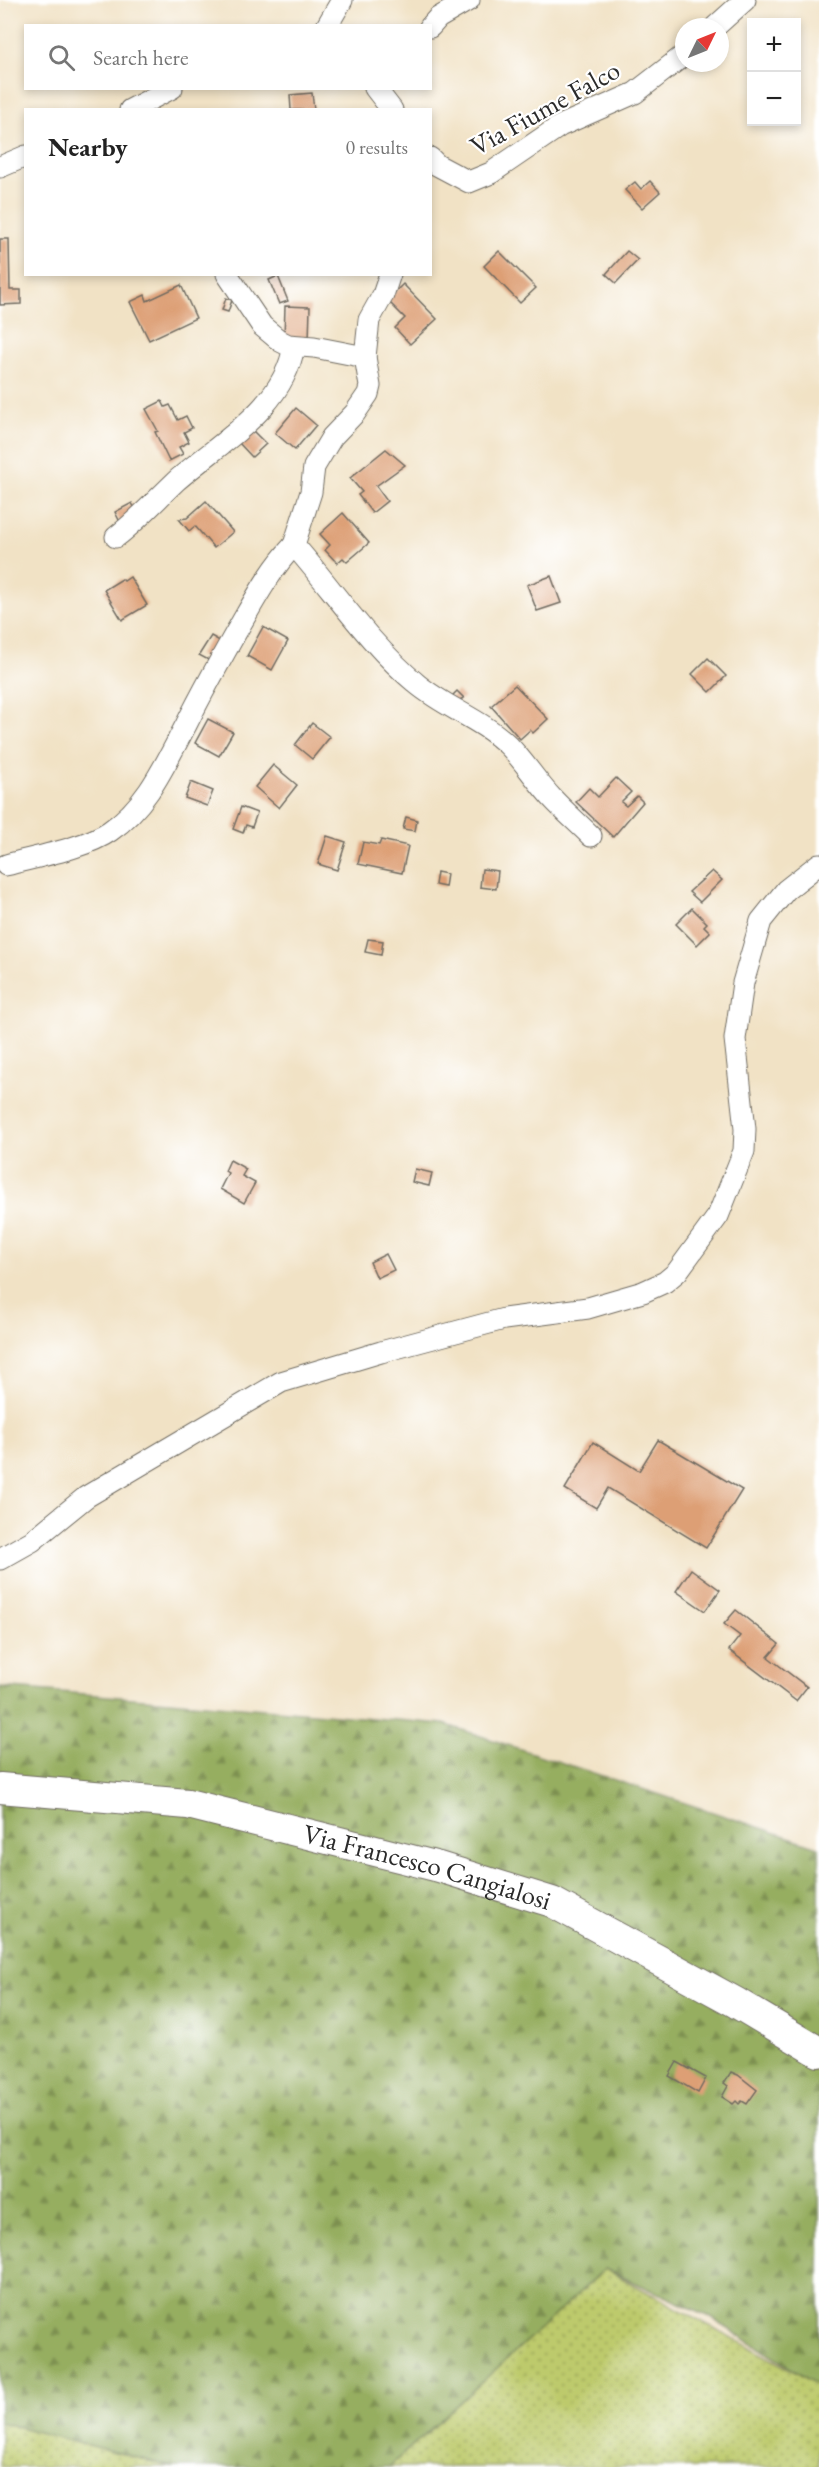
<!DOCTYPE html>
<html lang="en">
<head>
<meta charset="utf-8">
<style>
	:root { --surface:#fff; --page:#f6f6f6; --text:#222; --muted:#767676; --line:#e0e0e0 }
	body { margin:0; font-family:"EB Garamond",serif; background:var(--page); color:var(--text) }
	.controls { position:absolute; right:18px; top:18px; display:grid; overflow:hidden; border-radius:0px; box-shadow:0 3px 9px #0003 }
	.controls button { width:54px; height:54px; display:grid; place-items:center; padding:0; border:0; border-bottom:2px solid var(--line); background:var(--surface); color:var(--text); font:30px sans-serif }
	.compass { position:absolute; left:675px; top:18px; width:54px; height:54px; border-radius:50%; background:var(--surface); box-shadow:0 3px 9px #0003; rotate:47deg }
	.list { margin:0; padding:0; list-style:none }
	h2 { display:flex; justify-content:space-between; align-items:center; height:78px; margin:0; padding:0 24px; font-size:26px }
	h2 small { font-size:20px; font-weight:400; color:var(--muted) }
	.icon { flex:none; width:33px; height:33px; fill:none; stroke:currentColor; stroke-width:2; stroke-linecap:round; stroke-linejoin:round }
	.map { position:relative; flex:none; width:819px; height:2467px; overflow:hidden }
	.search { position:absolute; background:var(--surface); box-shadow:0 3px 9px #0003; left:24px; top:24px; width:408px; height:66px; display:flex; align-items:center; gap:15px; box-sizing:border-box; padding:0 21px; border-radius:0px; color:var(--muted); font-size:22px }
	.panel { position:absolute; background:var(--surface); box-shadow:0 3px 9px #0003; left:24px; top:108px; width:408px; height:168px; border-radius:0px }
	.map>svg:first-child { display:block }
</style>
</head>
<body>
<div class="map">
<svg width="819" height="2467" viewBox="0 0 819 2467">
	<defs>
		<pattern id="grass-dots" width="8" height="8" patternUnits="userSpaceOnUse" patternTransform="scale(1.5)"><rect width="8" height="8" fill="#bdca6c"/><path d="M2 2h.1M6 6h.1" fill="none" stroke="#9aa459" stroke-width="1.8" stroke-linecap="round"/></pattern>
		<pattern id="forest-firs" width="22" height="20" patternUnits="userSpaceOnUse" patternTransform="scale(1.5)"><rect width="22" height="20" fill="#96ae60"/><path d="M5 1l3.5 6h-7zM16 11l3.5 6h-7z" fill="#7b8e4f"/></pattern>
	</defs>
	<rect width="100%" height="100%" fill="#fff"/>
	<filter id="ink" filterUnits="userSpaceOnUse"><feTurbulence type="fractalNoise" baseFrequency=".0167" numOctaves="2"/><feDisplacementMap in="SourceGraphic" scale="12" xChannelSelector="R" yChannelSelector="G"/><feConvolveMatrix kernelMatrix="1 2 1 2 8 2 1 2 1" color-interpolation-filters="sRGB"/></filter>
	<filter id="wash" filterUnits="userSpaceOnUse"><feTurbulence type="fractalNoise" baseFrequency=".008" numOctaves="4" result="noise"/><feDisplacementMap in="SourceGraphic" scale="24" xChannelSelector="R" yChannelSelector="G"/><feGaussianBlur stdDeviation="1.35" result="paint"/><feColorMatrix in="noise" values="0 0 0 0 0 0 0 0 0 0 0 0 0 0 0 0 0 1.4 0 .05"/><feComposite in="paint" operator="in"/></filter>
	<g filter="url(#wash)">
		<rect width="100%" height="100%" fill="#f1e2c5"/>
		<g fill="url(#grass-dots)" stroke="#747a4c" stroke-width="1.5">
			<polygon points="605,2269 817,2384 819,2386 819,2467 389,2467"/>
			<polygon points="0,2422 173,2467 0,2467"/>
		</g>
		<polygon fill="url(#forest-firs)" stroke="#606c46" stroke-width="1.5" points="0,1687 444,1724 819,1847 819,2386 708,2316 605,2269 389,2467 173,2467 0,2422"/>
		<g id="blocks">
			<g fill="#dd9f75">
				<polygon points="312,93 314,110 291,110 290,95"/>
				<polygon points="650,181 660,192 642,208 625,190 635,182 641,189"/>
				<polygon points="0,239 9,239 10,290 21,290 21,304 0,305"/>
				<polygon points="499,251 536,288 520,303 484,266"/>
				<polygon points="627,251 638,260 616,283 606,274"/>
				<polygon points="278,276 288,301 279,304 269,280"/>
				<polygon points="403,284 437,319 410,344 395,328 405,318 387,300"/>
				<polygon points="181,285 196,318 149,340 130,302 145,295 147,301"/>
				<polygon points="226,298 232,300 228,312 222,310"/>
				<polygon points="285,306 310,307 309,340 284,339"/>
				<polygon points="162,401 165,407 170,405 178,420 186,416 192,428 184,432 189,442 179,447 183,454 169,461 155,432 158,431 146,409"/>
				<polygon points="296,408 316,425 295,450 275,433"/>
				<polygon points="252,430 266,444 252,457 239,443"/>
				<polygon points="386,449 405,465 376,486 387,501 372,513 358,495 362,492 350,478"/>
				<polygon points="206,501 233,532 214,548 195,526 189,531 179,519 187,518"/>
				<polygon points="132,503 138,515 121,524 115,512"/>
				<polygon points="343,513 369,543 347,562 343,558 337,563 325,550 330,545 320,534"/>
				<polygon points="551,576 561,603 537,611 527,585"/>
				<polygon points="130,577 147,605 122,620 104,590 122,579 124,581"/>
				<polygon points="263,627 288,641 272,670 247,656"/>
				<polygon points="211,636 225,644 214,663 199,655"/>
				<polygon points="708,658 726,676 710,692 692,674"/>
				<polygon points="515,685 548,719 533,733 530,730 520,739 491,706"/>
				<polygon points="457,691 464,698 454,702 450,698"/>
				<polygon points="208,719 233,732 219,756 195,743"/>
				<polygon points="312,723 330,737 312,759 295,745"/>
				<polygon points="273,765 297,785 279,808 255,787"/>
				<polygon points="616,778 631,792 621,802 626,806 637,796 643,802 613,837 576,802 589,788 598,797"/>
				<polygon points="191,782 213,791 207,806 185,798"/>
				<polygon points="241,807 257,813 252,827 246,825 243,833 233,829"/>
				<polygon points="406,817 417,820 415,831 403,829"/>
				<polygon points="327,836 346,842 337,870 318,864"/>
				<polygon points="381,840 408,846 402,873 358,864 363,842 379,845"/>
				<polygon points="482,869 498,871 496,889 480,887"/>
				<polygon points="712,871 722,880 700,902 689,892"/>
				<polygon points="437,872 447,874 445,887 435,885"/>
				<polygon points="692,908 707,923 704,926 710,932 697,945 676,924"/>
				<polygon points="368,939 383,941 381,955 365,952"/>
				<polygon points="230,1160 246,1169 242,1176 255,1183 244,1203 220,1189 228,1173 225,1171"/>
				<polygon points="415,1169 432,1173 429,1186 412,1182"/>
				<polygon points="386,1254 394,1270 377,1278 370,1262"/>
				<polygon points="658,1440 742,1490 706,1548 608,1488 596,1508 565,1489 593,1442 639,1471"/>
				<polygon points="691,1569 720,1590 705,1611 676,1591"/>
				<polygon points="736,1610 779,1644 768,1657 807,1687 796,1701 729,1650 740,1636 724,1624"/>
				<polygon points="677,2062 706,2078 698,2093 669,2076"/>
				<polygon points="731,2072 738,2075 757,2090 747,2104 742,2101 739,2104 736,2101 733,2104 722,2097 728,2086 724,2083"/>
			</g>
		</g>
	</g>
	<g filter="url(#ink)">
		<use href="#blocks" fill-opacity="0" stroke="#706b61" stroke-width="1.5"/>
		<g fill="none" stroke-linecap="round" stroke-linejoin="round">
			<g stroke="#706b61" stroke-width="23">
				<g id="street">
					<polyline points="327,26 342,0"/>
					<polyline points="430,27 438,18 469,0"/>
					<polyline points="715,27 745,0"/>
					<polyline points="375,88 392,110"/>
					<polyline points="130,110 172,88"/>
					<polyline points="430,158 437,165 469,182 491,173 560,126 635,93 684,55"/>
					<polyline points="0,167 26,156"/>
					<polyline points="227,274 262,326 280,341 288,345 314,347 365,357"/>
					<path d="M390,274L383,295L369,320L365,357L370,386L368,394L355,413L332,437L314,467L311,492L294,545C335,592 369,644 417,684C446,708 481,719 508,745C524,761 536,781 552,798C564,811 578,823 591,836"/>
					<path d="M116,537C138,520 156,500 176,481C220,442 284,408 294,346"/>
					<path d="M6,865C35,857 86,848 110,831C148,805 165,764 186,725C204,689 223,655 243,620C258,594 273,567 294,545"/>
					<polyline points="0,1559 32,1541 86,1497 281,1382 381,1352 504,1319 588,1308 643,1292 665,1282 677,1272 718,1216 744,1151 745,1129 735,1039 743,983 761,921 786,890 819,864"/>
				</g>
			</g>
			<g stroke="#706b61" stroke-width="32">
				<g id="secondary">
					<path id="s1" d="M0,1788L188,1804L439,1867L552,1902L735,2002L819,2052"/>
				</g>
			</g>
			<use href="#street" stroke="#fff" stroke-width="21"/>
			<use href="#secondary" stroke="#fff" stroke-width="30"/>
		</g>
	</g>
	<g text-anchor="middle" stroke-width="4.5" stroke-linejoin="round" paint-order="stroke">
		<g font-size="27" fill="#2b2b2b" stroke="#fff">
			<text transform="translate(545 108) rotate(-29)" y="9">Via Fiume Falco</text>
			<text dy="9" stroke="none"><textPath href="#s1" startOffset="436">Via Francesco Cangialosi</textPath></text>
		</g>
	</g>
</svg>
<div class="controls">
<button>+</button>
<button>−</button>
</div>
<svg class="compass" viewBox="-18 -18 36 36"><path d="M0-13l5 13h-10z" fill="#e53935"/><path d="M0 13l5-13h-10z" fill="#767676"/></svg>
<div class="search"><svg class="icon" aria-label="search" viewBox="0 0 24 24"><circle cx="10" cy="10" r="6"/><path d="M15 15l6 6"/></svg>Search here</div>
<section class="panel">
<h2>Nearby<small>0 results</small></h2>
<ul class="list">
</ul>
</section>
</div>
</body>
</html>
